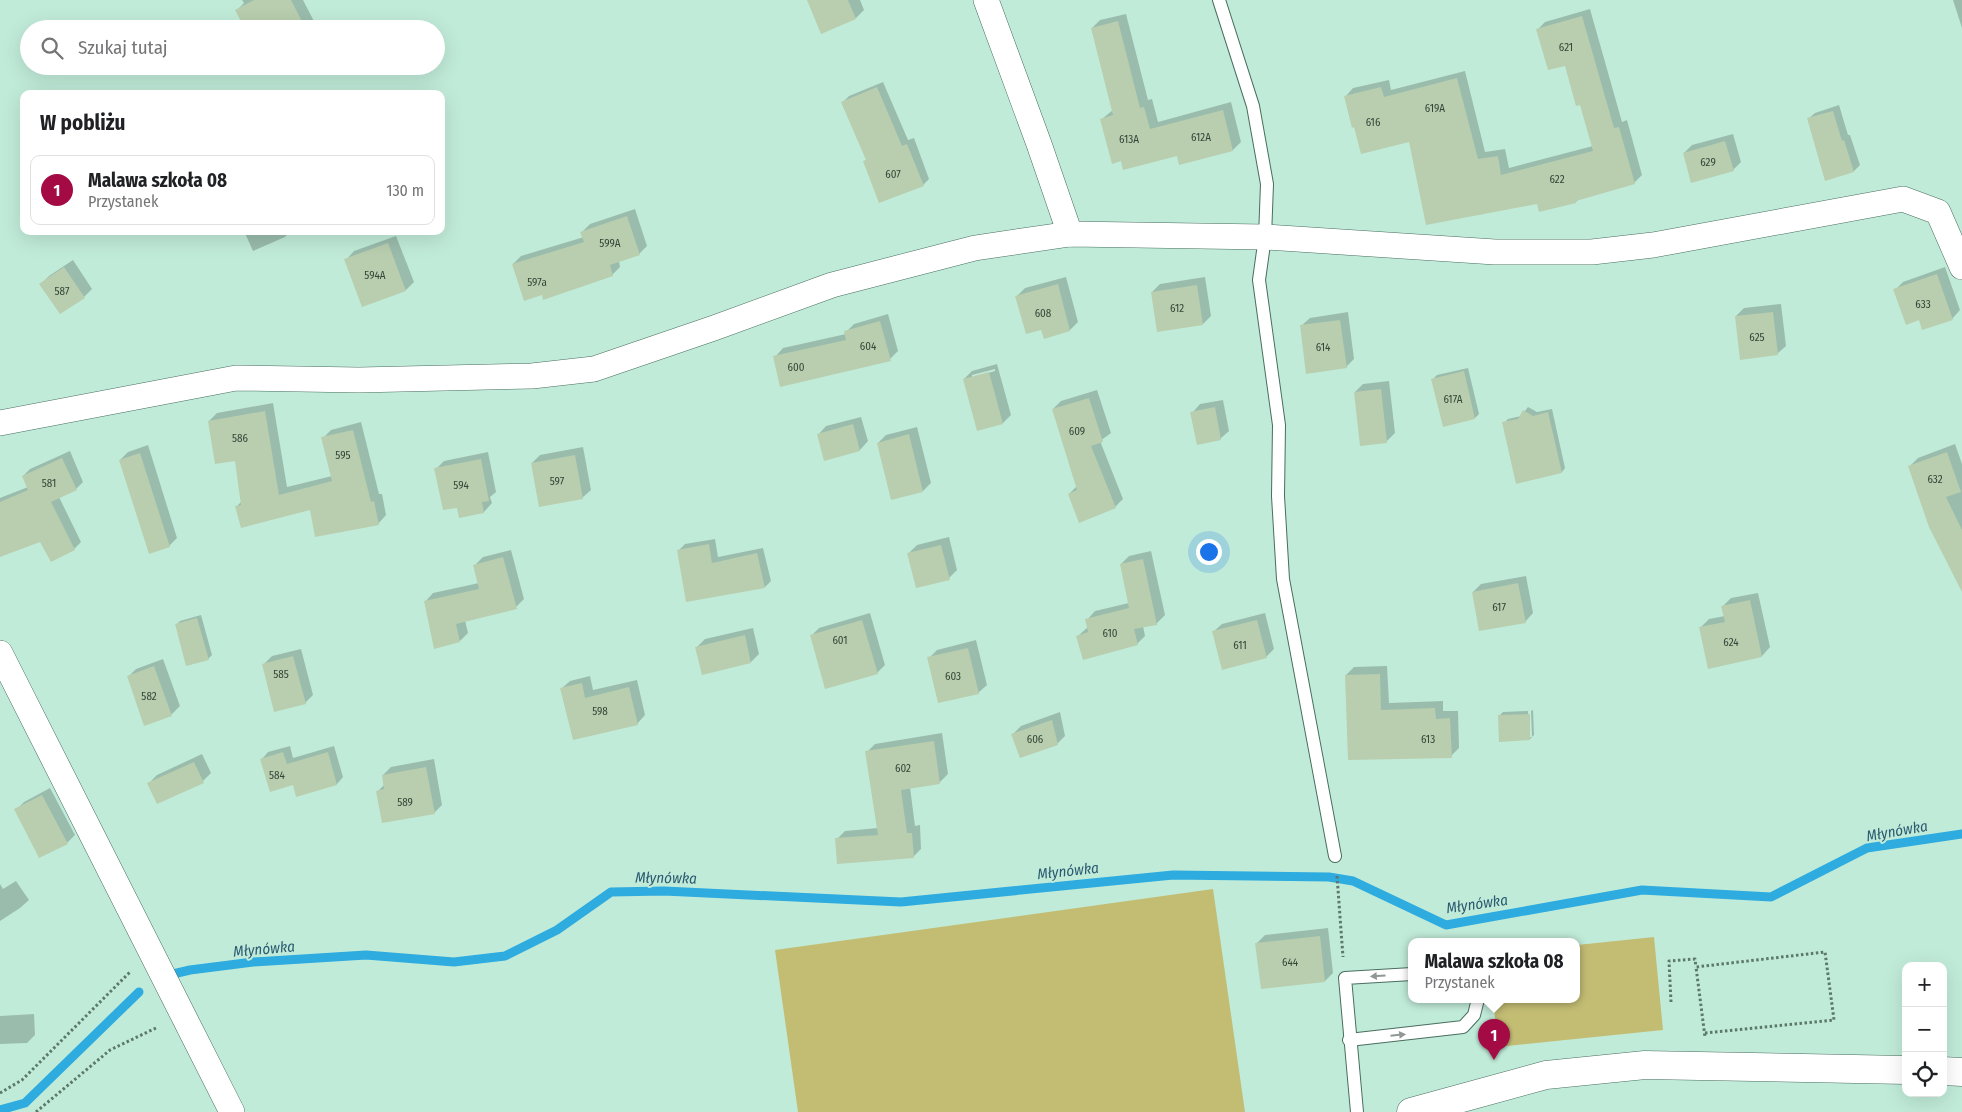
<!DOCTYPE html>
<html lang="pl">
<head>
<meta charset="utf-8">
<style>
	:root { --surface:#fff; --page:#f2f2f2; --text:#202124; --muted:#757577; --line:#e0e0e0; --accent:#a40b44 }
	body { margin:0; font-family:"Fira Sans Condensed",sans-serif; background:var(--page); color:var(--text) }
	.controls { position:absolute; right:15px; bottom:15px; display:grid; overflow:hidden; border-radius:10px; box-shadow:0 5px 20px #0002 }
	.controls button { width:45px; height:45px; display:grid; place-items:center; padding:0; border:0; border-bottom:1px solid var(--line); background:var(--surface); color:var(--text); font:25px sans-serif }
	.you { position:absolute; left:1208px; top:551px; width:18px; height:18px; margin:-12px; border:4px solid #fff; border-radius:50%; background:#1a73e8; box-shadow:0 0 0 8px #1a73e833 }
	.badge { display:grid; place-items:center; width:32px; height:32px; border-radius:50%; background:var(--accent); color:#fff; font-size:16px; font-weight:700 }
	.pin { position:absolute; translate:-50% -41px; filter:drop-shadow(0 1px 2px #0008) }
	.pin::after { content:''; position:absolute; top:26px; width:18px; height:15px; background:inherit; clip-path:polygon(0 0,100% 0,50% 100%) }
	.popup { position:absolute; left:1408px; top:938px; width:172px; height:65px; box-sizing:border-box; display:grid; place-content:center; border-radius:10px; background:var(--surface); filter:drop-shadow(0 1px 4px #0005); font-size:16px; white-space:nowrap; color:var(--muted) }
	.popup b { font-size:19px; color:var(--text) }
	.popup::after { content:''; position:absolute; left:50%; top:100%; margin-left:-10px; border:10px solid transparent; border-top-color:var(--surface) }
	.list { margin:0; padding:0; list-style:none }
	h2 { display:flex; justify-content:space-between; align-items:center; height:65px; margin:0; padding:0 20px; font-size:21px }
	h2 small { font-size:16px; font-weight:400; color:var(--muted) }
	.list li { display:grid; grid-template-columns:32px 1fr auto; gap:15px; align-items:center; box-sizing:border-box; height:70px; margin:0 10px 10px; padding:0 10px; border:1px solid var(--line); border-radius:10px }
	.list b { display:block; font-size:19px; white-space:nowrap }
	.list p { margin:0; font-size:16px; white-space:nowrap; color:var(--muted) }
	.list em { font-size:16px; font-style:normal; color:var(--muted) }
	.icon { flex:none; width:28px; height:28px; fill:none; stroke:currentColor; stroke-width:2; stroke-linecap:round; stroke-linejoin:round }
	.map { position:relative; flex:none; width:1962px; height:1112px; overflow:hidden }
	.search { position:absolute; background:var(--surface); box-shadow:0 5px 20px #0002; left:20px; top:20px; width:425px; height:55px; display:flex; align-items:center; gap:12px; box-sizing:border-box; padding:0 18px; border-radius:28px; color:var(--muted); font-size:19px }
	.panel { position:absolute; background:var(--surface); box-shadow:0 5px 20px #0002; left:20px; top:90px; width:425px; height:145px; border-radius:10px }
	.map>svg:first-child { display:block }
</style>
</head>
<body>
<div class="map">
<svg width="1962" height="1112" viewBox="0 0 1962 1112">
	<rect width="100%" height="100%" fill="#c1ebd9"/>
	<g fill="#c3bd74">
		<polygon points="1213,889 1245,1112 798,1112 775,950"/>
		<polygon points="1654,937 1663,1030 1498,1047 1493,999 1576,999 1577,945"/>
	</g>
	<g fill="#0003" fill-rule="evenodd">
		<polygon points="242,0 303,0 318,29 246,29 237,10 244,3"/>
		<polygon points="809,0 860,0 864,10 856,18"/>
		<polygon points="1953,0 1962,0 1962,28"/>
		<polygon points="1590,9 1622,122 1627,120 1642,175 1634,183 1579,198 1576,202 1538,203 1410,140 1346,96 1353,88 1389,80 1391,90 1465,71 1485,152 1505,149 1509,168 1593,146 1581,103 1566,64 1538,29 1545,22"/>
		<polygon points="1126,14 1148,100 1152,99 1158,122 1231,102 1241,142 1233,150 1180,164 1177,154 1122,160 1102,119 1113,110 1092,28 1100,20"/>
		<polygon points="883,82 908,140 914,138 929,179 923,185 865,161 867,159 842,103 849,96"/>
		<polygon points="1839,105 1848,135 1850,135 1860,165 1854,171 1826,179 1808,119 1815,113"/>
		<polygon points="1733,134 1741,162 1733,170 1684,153 1692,145"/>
		<polygon points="635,209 647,246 639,254 619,261 620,267 612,275 543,294 513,264 521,256 584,237 582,232 590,224"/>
		<polygon points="244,231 290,231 285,237 253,251"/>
		<polygon points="396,236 414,282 406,290 346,260 354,251"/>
		<polygon points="73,260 92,289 84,297 41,284 49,276"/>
		<polygon points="1945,267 1960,310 1952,319 1920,318 1895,290 1903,282"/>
		<polygon points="1066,277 1078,322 1070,330 1045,338 1042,329 1017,296 1025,288"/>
		<polygon points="1205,277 1211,316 1203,324 1152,292 1160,284"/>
		<polygon points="1781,304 1786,346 1777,354 1736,316 1744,308"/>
		<polygon points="1348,312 1354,359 1346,367 1301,326 1310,318"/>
		<polygon points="888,314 898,351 890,359 775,357 783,348 846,334 846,332 854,324"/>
		<path d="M997,364L1011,415L1003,423L978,430L964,379L972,371ZM995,369V371L972,378V375Z"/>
		<polygon points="1468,368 1479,414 1475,418 1444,426 1433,379 1437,375"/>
		<polygon points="1389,381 1395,433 1387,441 1355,392 1363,384"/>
		<polygon points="1097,390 1111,433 1100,441 1123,499 1115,507 1069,494 1077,486 1053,409 1061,401"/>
		<polygon points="1223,400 1229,431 1220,439 1192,413 1200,404"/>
		<polygon points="273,403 287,487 332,476 323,438 331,430 361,422 379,494 382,494 386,515 378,524 311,509 236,507 242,501 236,460 209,421 217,413"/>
		<polygon points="1528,407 1537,412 1552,409 1565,468 1562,472 1504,423 1508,419 1521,416"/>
		<polygon points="861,417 868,441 860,450 825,459 818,435 826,426"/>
		<polygon points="917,427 931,483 923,491 878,443 886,435"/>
		<polygon points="1955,444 1962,464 1962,589 1910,466 1918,458"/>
		<polygon points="148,445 177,538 169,546 120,460 128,452"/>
		<polygon points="583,447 591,490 582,498 532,463 540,455"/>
		<polygon points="70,451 83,482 76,489 59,497 81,542 74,549 41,540 0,552 0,498 28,487 23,476 30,469"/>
		<polygon points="488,452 496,492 490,497 492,503 484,512 458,506 436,469 444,461"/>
		<polygon points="949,537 957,570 949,578 909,553 917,545"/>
		<polygon points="715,539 718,557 763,548 771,581 765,587 679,550 685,544"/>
		<polygon points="511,550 524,599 516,607 465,620 468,633 460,641 425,602 433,593 479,583 475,565 483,557"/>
		<polygon points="1151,551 1165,615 1156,624 1143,626 1145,636 1137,644 1078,636 1088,627 1087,620 1095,611 1129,603 1121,564 1129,556"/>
		<polygon points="1526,576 1533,613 1525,622 1473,592 1481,584"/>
		<polygon points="1758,593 1770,647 1762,656 1709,667 1701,627 1709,619 1725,616 1723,606 1731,598"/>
		<polygon points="870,613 885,665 877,673 811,636 819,628"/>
		<polygon points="1265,613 1274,649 1266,657 1213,632 1222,624"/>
		<polygon points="201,615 212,655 208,659 176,625 180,621"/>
		<polygon points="753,628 759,654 751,662 697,647 705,639"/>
		<polygon points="976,640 987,685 978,693 929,658 937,650"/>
		<polygon points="301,649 313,695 305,703 264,664 272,656"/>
		<polygon points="163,659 180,706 172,714 145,724 128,677 136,669"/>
		<polygon points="1387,666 1389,703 1443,701 1443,711 1458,711 1459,748 1451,756 1349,759 1346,675 1354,667"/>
		<polygon points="590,676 593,690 637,680 645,715 637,724 561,689 570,681"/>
		<polygon points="1533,710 1534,735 1530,739 1499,716 1503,712 1528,711 1529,737 1532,737 1531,711"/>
		<polygon points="1060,712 1065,736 1057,744 1013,734 1021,726"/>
		<polygon points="942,733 948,774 940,782 910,787 915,826 920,825 921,849 913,857 837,839 845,831 878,828 867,752 875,744"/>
		<polygon points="290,746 293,758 334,746 343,777 337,784 297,796 294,784 262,759 268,752"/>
		<polygon points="202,754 211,773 203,781 149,783 157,775"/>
		<polygon points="434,759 442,805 434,813 378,791 384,785 383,775 391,767"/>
		<polygon points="50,788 75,835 67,843 16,810 24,802"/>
		<polygon points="16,881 29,900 20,908 0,921 0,884 3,889"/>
		<polygon points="1328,928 1333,973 1325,981 1257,943 1265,935"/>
		<polygon points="34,1014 35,1035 27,1043 0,1044 0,1016"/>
	</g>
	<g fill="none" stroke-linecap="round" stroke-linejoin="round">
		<g stroke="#2eabdf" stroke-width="9">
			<polyline points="173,974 190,970 253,962 366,955 454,962 505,956 557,930 611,892 664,891 901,902 1173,875 1329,877 1353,881 1446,925 1642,890 1771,897 1867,848 1962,834"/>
			<polyline points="0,1110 25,1103 139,992"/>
		</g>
	</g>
	<g fill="#b8ceae">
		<polygon points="254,0 291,0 306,29 245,29 235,10"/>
		<polygon points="807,0 848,0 856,19 821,34"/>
		<polygon points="1582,16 1614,128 1619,127 1635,184 1576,201 1576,203 1539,212 1537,204 1426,225 1409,142 1361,154 1354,127 1352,128 1344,96 1381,87 1384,97 1457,78 1478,159 1498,156 1501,175 1593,151 1580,105 1576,106 1565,66 1548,70 1536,29"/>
		<polygon points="1118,21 1140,108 1144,107 1150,129 1223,110 1233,151 1179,165 1177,156 1123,170 1121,161 1112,164 1100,119 1113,115 1091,28"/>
		<polygon points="877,87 902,146 907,144 924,186 879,203 863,161 866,160 841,102"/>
		<polygon points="1833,111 1842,141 1844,140 1854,172 1825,181 1807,118"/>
		<polygon points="1725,141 1734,171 1691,183 1683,153"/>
		<polygon points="627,216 640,255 610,265 613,276 543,300 542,295 524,301 512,264 584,242 580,232"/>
		<polygon points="388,243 406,291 362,307 344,259"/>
		<polygon points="64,267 85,298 60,314 39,284"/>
		<polygon points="1937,274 1953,320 1922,330 1919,320 1906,325 1893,289"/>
		<polygon points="1058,284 1070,331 1044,339 1041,330 1026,334 1015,296"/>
		<polygon points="1197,285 1203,325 1157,332 1151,292"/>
		<polygon points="1773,312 1778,355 1740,360 1735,316"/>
		<polygon points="1340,320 1347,368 1306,374 1300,325"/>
		<polygon points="880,321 891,361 780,387 773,356 846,340 844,331"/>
		<polygon points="1464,371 1475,419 1443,427 1431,379"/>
		<polygon points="989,372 1003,424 977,431 963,379"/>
		<polygon points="1381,389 1387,443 1360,446 1354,392"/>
		<polygon points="1089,398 1103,442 1091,446 1116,508 1079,523 1068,494 1077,490 1052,409"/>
		<polygon points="1215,407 1221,440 1197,445 1190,412"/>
		<polygon points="1523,410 1533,416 1548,412 1562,473 1516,484 1502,422 1518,419"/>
		<polygon points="265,411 279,495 332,481 321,437 353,430 371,502 374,501 379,525 315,537 310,510 241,528 235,506 241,505 235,461 215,464 208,421"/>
		<polygon points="853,424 860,451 824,461 817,434"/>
		<polygon points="909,434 923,492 891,500 877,443"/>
		<polygon points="1947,452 1961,492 1946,497 1962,530 1962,592 1929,527 1908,466"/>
		<polygon points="140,453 170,547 149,554 119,460"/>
		<polygon points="575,455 583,499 539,507 531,463"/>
		<polygon points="62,458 77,490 51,502 75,550 51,562 40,542 0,557 0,502 28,490 22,476"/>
		<polygon points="481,459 489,501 482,502 484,513 459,518 457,508 443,510 434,468"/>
		<polygon points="709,544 712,563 757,553 765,588 686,602 677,550"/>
		<polygon points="941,545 950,580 916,588 907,553"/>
		<polygon points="503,557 517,609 456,624 460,642 434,649 424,601 479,589 473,565"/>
		<polygon points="1143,559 1157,625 1134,629 1138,645 1083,660 1076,636 1088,632 1085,619 1129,608 1120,564"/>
		<polygon points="1518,583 1526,623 1479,631 1472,592"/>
		<polygon points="1750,600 1762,657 1708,669 1699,627 1725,622 1721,606"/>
		<polygon points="197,618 209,660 186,666 175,624"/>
		<polygon points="862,620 878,674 825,689 810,635"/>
		<polygon points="1257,620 1267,658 1222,670 1212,631"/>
		<polygon points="745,635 751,663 702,675 695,647"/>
		<polygon points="968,648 979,694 938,703 927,657"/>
		<polygon points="293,656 306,704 274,712 262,664"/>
		<polygon points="154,666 172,716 144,726 127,676"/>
		<polygon points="1380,674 1381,710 1435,708 1436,719 1450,718 1452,758 1348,760 1345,675"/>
		<polygon points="582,683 585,698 629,687 638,725 573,740 560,688"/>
		<polygon points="1530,714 1530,740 1499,742 1498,715"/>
		<polygon points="1052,720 1058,745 1020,758 1011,734"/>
		<polygon points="934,741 940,784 901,790 907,833 912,833 914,858 837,864 835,838 878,835 865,751"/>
		<polygon points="283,752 287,764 328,752 337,785 296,797 293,785 270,792 260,759"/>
		<polygon points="194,762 204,783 157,804 147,783"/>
		<polygon points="426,767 435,814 382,823 376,791 384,789 382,775"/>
		<polygon points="42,795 68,844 39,858 14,809"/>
		<polygon points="1320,936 1325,982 1261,989 1255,943"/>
	</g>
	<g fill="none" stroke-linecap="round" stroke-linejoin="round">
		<g stroke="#486e5f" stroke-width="14">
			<g id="service">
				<polyline points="1219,0 1253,106 1267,184 1265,237 1259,280 1279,425 1278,496 1283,579 1335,856"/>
				<polyline points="1349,1040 1463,1027 1474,1015 1478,999"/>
				<polyline points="1357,1112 1345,978 1412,974"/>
			</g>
		</g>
		<g stroke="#486e5f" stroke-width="26">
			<g id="minor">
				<polyline points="986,0 1039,144 1070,234"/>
				<polyline points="0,423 236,378 359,380 532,376 594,369 714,328 832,285 975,248 1070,234 1265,237 1495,252 1592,252 1653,245 1903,199 1938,212 1962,267"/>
				<polyline points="0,653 232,1112"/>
			</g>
		</g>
		<g stroke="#486e5f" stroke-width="29">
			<g id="tertiary">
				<polyline points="1943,1071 1962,1072"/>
				<polyline points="1411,1112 1546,1075 1645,1065 1906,1070"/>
			</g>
		</g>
		<g stroke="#5c786c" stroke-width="3" stroke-dasharray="2.5 2.5" stroke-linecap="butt">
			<polyline points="1337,876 1343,957"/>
			<polyline points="1671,1002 1669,961 1695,959 1696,967"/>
			<polyline points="1705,1033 1834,1020 1825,952 1696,967 1705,1037"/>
			<polyline points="0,1093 22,1080 131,971"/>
			<polyline points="36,1112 110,1050 158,1027"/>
		</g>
		<use href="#service" stroke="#fff" stroke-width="12"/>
		<use href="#minor" stroke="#fff" stroke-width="25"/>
		<use href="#tertiary" stroke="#fff" stroke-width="28"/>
	</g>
	<defs><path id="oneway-solid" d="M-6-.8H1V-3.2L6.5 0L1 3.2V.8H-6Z" transform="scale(1.25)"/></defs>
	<g fill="#909794">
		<use href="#oneway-solid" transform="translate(1378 976) rotate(176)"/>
		<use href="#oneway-solid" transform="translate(1398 1035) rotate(-6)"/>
	</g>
	<g text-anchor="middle" stroke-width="4" stroke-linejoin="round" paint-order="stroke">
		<g font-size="11" fill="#344639">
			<text x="1566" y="51">621</text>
			<text x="1435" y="112">619A</text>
			<text x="1373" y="126">616</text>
			<text x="1201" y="141">612A</text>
			<text x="1129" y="143">613A</text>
			<text x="1708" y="166">629</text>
			<text x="893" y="178">607</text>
			<text x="1557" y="183">622</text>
			<text x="610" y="247">599A</text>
			<text x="375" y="279">594A</text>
			<text x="537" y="286">597a</text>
			<text x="62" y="295">587</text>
			<text x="1923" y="308">633</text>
			<text x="1177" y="312">612</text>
			<text x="1043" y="317">608</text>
			<text x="1757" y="341">625</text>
			<text x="868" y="350">604</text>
			<text x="1323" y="351">614</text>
			<text x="796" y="371">600</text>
			<text x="1453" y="403">617A</text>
			<text x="1077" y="435">609</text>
			<text x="240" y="442">586</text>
			<text x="343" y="459">595</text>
			<text x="1935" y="483">632</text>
			<text x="557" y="485">597</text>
			<text x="49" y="487">581</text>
			<text x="461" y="489">594</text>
			<text x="1499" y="611">617</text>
			<text x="1110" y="637">610</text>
			<text x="840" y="644">601</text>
			<text x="1731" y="646">624</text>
			<text x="1240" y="649">611</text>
			<text x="281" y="678">585</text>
			<text x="953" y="680">603</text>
			<text x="149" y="700">582</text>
			<text x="600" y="715">598</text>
			<text x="1035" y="743">606</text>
			<text x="1428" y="743">613</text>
			<text x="903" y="772">602</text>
			<text x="277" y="779">584</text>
			<text x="405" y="806">589</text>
			<text x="1290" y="966">644</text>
		</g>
		<g font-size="15" font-style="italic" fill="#2b5a71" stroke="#c1ebd9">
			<text transform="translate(1897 831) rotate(-10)" y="5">Młynówka</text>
			<text transform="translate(1068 871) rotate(-6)" y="5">Młynówka</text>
			<text transform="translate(666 878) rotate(1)" y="5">Młynówka</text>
			<text transform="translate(1477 904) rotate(-8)" y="5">Młynówka</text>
			<text transform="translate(264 949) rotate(-5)" y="5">Młynówka</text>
		</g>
	</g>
</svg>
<div class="controls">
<button>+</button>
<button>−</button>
<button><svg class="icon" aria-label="locate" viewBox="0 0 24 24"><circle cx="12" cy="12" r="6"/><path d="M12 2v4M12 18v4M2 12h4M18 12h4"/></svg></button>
</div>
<div class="you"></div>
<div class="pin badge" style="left:1494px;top:1060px">1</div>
<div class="popup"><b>Malawa szkoła 08</b>Przystanek</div>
<div class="search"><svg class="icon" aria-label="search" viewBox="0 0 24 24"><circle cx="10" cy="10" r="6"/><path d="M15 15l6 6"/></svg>Szukaj tutaj</div>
<section class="panel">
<h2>W pobliżu<small></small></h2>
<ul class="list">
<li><span class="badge">1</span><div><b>Malawa szkoła 08</b><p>Przystanek</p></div><em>130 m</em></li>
</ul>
</section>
</div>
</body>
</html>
